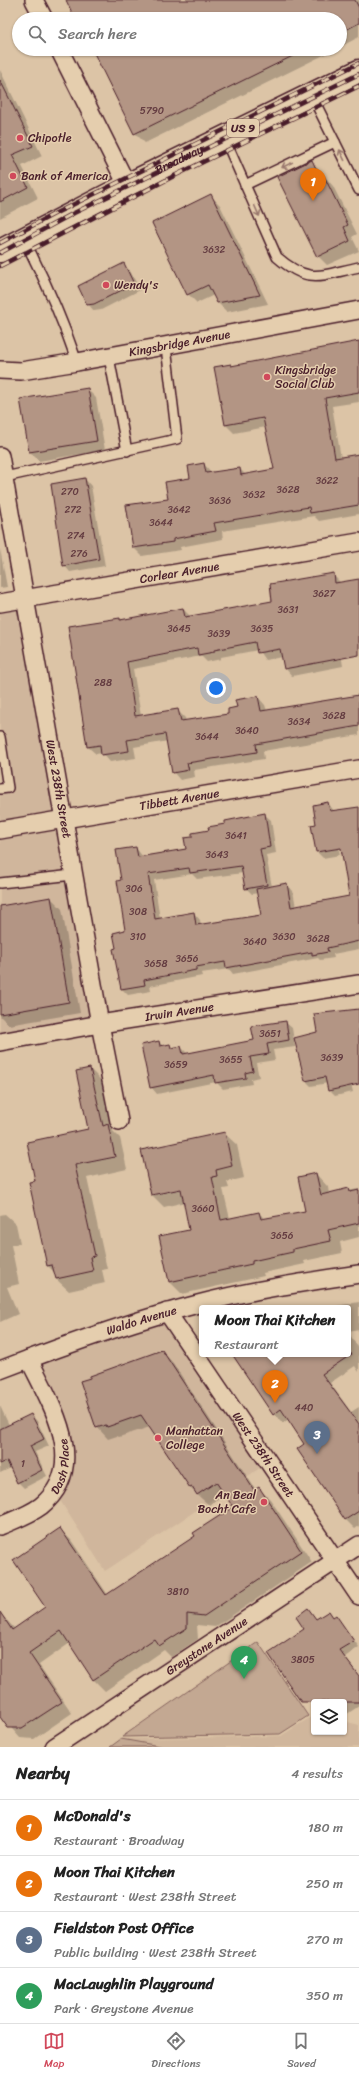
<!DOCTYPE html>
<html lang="en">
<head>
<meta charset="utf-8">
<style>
	:root { --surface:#fff; --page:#f2f2f2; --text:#222; --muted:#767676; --line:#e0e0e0; --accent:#d1495b }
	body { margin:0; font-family:Sriracha,sans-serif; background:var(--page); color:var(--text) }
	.controls { position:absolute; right:12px; bottom:12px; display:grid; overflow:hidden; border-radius:4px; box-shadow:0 1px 3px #0004 }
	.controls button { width:36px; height:36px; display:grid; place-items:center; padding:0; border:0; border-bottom:1px solid var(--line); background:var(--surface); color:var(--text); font:20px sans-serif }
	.you { position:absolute; left:216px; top:688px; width:14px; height:14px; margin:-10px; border:3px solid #fff; border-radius:50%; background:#1a73e8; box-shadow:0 0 0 6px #1a73e833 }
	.badge { display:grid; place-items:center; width:26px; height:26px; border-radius:50%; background:var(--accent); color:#fff; font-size:13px; font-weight:700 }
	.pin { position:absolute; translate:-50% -33px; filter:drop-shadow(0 1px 2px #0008) }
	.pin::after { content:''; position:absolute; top:21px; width:14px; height:12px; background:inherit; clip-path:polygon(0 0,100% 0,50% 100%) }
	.popup { position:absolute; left:199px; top:1305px; width:152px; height:52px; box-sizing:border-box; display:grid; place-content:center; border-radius:4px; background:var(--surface); filter:drop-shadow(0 1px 3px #0005); font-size:13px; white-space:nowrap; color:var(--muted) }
	.popup b { font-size:15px; color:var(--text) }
	.popup::after { content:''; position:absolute; left:50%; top:100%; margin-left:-8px; border:8px solid transparent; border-top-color:var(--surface) }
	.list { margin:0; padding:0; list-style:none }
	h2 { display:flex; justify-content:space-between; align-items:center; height:52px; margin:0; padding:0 16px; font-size:17px }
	h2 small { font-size:13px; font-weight:400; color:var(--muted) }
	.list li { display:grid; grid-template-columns:26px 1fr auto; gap:12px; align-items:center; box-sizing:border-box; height:56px; padding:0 16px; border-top:1px solid var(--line) }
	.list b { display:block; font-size:15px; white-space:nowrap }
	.list p { margin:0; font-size:13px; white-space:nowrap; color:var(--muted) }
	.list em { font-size:13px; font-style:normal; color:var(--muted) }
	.icon { flex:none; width:22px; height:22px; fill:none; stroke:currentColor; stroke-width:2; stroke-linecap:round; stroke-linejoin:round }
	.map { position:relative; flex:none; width:359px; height:1747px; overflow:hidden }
	.search { position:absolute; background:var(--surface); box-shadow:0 1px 3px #0004; left:12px; right:12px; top:12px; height:44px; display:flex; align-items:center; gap:10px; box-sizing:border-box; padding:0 14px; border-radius:22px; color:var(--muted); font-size:15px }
	.sheet { height:276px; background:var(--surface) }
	nav { display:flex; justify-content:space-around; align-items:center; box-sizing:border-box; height:56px; border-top:1px solid var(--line); background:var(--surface); font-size:11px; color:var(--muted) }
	nav a { display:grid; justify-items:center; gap:2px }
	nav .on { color:var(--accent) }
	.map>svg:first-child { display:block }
</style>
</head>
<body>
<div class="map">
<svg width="359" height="1747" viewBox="0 0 359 1747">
	<rect width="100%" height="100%" fill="#dcc4a6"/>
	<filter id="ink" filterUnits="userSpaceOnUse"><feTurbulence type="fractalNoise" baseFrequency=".025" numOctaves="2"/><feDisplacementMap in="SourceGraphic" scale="8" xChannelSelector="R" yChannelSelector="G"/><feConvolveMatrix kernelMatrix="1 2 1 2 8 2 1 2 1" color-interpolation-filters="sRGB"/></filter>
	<g filter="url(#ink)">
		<g fill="#d0b69c">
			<polygon points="26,599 100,1024 0,1042 0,603"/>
			<polygon points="167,1312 269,1462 105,1571 54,1491 65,1464 29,1359"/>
			<polygon points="314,1715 314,1732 344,1732 344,1721 359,1725 359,1747 110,1747 121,1739 281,1736"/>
		</g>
		<g fill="#c3a892" stroke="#86645e">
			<polygon points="258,1642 308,1716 280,1734 122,1737"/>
			<polygon points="121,1739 165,1747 110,1747"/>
		</g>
		<g fill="#0003" fill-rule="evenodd">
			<polygon points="67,0 359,0 359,37 340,47 340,19 76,19"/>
			<polygon points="91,49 336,49 145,143 135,133 100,63"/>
			<polygon points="0,70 42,156 22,166 38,198 0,218"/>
			<polygon points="312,162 333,186 357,234 352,237 359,251 327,265 318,256"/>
			<polygon points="211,196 220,205 268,304 227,312 217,302 214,295 197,303 188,294"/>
			<polygon points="124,265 130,271 140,290 101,310 94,311 88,304"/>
			<polygon points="359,342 359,402 332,406 341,458 359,455 359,514 319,521 314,516 222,531 223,539 180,547 181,550 142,556 134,548 169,500 204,464 212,473 240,469 246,475 275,470 266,427 234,433 226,425 230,365 232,367"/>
			<polygon points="87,389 96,398 105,450 39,461 30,452"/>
			<polygon points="85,479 91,486 105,566 70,572 64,565"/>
			<polygon points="0,549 7,587 0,588"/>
			<polygon points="333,575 341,583 359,580 359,638 339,641 343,666 292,676 285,668 283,657 265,660 258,650 221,657 221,659 207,662 201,656 133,669 141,716 177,710 185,718 186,722 230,715 258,697 265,705 267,711 359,696 359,735 263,751 264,759 194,770 195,777 180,780 173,772 168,741 134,747 136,758 110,762 102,753 96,754 88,747 69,627 119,619 121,621 183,609 191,617 274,602"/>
			<polygon points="328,803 335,812 359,808 359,846 339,849 340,855 323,858 317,852 312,826 318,825"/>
			<path d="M264,814L271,820L276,853L266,855L272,887L287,884L293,891L296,907L350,897L359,872V949L333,954L334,958L320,960L318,958L233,974L229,969L201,973L202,976L150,986L151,991L128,995L122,989L114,950L118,949L126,931L122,881L118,851L136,848L143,857L187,850L193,838L226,825ZM243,873L246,888L252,894L258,893L262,916L201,925L200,920L194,913L160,919L154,880L192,874L197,879Z"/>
			<polygon points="51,898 62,909 80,1013 9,1025 0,1016 0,907"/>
			<polygon points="359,1010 359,1082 351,1084 353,1092 335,1096 329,1090 328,1083 311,1086 306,1081 318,1033"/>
			<polygon points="285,1022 292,1028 295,1047 273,1050 275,1060 256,1063 259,1077 251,1079 252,1084 223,1089 216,1082 157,1094 151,1087 159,1042 163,1046 170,1045 173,1048 181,1047 187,1053 255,1041"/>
			<polygon points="90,1069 103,1082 113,1131 120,1138 127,1169 87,1178 107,1269 102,1270 105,1283 69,1291 56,1279 55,1273 48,1266 36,1182 89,1129"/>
			<polygon points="224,1133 237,1145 244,1178 227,1182 229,1188 223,1189 230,1219 259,1213 265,1219 306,1212 316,1174 328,1187 329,1194 359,1189 359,1237 340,1242 342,1253 304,1261 305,1264 263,1273 264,1276 182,1294 170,1282 190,1230 185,1202 164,1207 152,1195 142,1151"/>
			<polygon points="5,1214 16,1224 20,1243 11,1245 19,1284 7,1287 18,1314 0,1322 0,1215"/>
			<polygon points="359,1302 359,1330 348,1332 348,1308 325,1308"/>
			<polygon points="348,1332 359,1349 359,1372 355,1366 330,1383 351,1412 359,1407 359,1526 355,1529 346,1520 305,1444 289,1419 283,1423 274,1414 233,1354 348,1354"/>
			<polygon points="162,1351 173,1363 256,1490 258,1488 270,1499 312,1562 215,1627 197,1625 198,1639 171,1657 164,1650 105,1691 94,1680 70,1643 39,1665 72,1713 34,1739 20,1738 0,1715 0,1613 15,1629 47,1608 60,1529 71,1540 108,1595 196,1536 234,1508 225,1494 209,1505 202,1499 190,1488 150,1427 119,1437 117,1436 108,1439 97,1427"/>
			<polygon points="0,1406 9,1425 31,1415 37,1421 49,1446 35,1452 47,1476 24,1488 18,1482 11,1468 0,1473"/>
			<polygon points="308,1610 317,1620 329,1612 334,1618 336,1616 359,1647 345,1657 359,1676 359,1706 344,1716 344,1702 318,1702 305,1629"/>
		</g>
		<g fill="#b39584" stroke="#4a1f2b">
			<polygon points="66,0 355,0 359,8 359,23 340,33 340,19 75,19"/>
			<polygon points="92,49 307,49 134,134"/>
			<polygon points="0,80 33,146 12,155 28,187 0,202"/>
			<polygon points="312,160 320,177 324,176 348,225 344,227 350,241 317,257 277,177"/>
			<polygon points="211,194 260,295 217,303 208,285 187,295 152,223"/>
			<polygon points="124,263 134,284 94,304 87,305 78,286"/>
			<polygon points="359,341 359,392 325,398 335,458 359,454 359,505 310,513 309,507 214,523 216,531 173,539 173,542 133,548 126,505 168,499 165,482 190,478 188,466 204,463 206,473 240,468 241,475 274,469 263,418 225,425 214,367 231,364 231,366"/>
			<polygon points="88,388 97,441 29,452 20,399"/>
			<polygon points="85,478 99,559 63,566 51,484"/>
			<polygon points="334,573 335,583 359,579 359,655 284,669 280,649 257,653 255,642 214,650 214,652 198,655 197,648 127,662 135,716 178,709 181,721 228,714 228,709 237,707 235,700 258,696 261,711 359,695 359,726 256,744 257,752 187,763 189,770 172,773 165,734 127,740 129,751 101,755 100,745 87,747 68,626 120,618 120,620 183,608 185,617 272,601 270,584"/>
			<polygon points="328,802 330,811 359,807 359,941 327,948 328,952 312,955 312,952 226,968 225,962 196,967 196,970 144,980 145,985 121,989 113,949 116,948 113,933 125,930 117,881 121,880 116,850 136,847 138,857 186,849 184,838 192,837 192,833 209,830 208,827 225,824 225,821 265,813 270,847 260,849 267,885 245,889 241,866 190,873 189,868 148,874 155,919 194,912 196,925 261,915 256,889 287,883 291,907 349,896 341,848 316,852 311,825 316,824 313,805"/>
			<polygon points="51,897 69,1002 0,1014 0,906"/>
			<polygon points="359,1009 359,1084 328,1091 325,1077 305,1081 294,1038 317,1032 314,1014"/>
			<polygon points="286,1021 289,1040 267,1044 269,1054 250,1057 253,1071 245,1073 246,1078 215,1083 214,1075 150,1088 141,1045 159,1041 160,1046 170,1044 171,1048 181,1046 183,1054 254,1040 251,1026"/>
			<polygon points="90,1068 103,1126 108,1124 115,1157 75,1165 95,1256 90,1257 93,1271 56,1279 52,1265 47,1266 29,1182 35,1181 27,1142 88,1129 76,1071"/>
			<polygon points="225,1132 232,1166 216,1170 217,1176 212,1177 221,1220 259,1212 261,1219 305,1211 298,1177 316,1173 321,1195 349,1188 350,1192 359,1190 359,1223 328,1230 331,1241 293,1249 293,1252 252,1261 252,1264 169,1282 159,1236 189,1230 181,1189 151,1195 141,1150"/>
			<polygon points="162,1350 254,1490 259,1487 301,1551 204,1616 187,1614 187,1628 159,1646 154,1639 93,1680 61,1631 29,1653 62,1702 22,1728 8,1728 0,1717 0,1612 12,1630 45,1607 13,1560 60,1528 106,1595 195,1536 193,1533 233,1507 216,1482 197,1495 192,1487 190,1488 141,1415 107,1427 106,1425 96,1428 80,1381 90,1378 90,1376"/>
			<polygon points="232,1354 352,1354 322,1374 359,1424 359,1511 345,1520 297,1449 304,1444 281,1409 273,1415"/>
			<polygon points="31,1414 44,1439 30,1446 42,1470 17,1483 7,1461 0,1464 0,1429"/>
			<polygon points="308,1608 316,1619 329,1611 333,1617 336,1615 354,1641 339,1650 359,1676 359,1702 301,1702 268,1653 304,1629 296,1617"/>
		</g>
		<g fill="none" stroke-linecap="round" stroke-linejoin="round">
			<g stroke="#4a1f2b" stroke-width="12">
				<g id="service">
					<polyline points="311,94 359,190"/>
					<path d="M224,137L277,257C309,285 321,275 359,267"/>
					<polyline points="245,185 335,142"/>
					<path d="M24,239C45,280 62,318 77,362"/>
					<polyline points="109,357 127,451"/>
					<polyline points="5,477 177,439 166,347"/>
					<polyline points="0,737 8,788 0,789"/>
					<polyline points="0,883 73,875"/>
				</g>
			</g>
			<g stroke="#4a1f2b" stroke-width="20">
				<g id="minor">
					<polyline points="34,0 44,19"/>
					<polyline points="59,49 127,185"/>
					<path id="s1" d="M0,370L21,371L77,362L359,310"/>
					<path id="s2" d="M0,456L100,1024L119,1121"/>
					<path id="s3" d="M0,603L359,542"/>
					<path id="s4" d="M0,830L359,769"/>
					<path id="s5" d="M0,1042L100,1024L359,984"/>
					<path id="s6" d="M167,1312L359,1596"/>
					<path id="s7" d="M0,1370C65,1345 131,1321 198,1304C251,1290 305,1282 359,1274"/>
					<path id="s8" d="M0,1526C14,1520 29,1515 41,1506C91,1465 50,1403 29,1359"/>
					<path id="s9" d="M54,1747L359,1545"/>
				</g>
			</g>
			<g stroke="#4a1f2b" stroke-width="25">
				<g id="primary">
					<path id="s10" d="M0,251L127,185L359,71"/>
				</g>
			</g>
			<use href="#service" stroke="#e5ceae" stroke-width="9"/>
			<use href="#minor" stroke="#e5ceae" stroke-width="17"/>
			<use href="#primary" stroke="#e5ceae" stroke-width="22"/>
			<g stroke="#4a1f2b" stroke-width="4.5">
				<g id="rail">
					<polyline points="0,243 56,213 359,63"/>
					<polyline points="0,253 74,213 359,74"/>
					<polyline points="0,266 170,178 359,86"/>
				</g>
			</g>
			<use href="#rail" stroke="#e5ceae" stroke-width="3" stroke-dasharray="9" stroke-linecap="butt"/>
		</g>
		<defs><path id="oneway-shaft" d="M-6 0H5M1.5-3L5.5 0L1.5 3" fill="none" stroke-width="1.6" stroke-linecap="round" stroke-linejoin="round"/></defs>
		<g stroke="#98766c">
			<use href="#oneway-shaft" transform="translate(342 155) rotate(-116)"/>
			<use href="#oneway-shaft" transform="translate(287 165) rotate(154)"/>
			<use href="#oneway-shaft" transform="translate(257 211) rotate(66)"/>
		</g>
	</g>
	<g fill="#d1495b" stroke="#e5ceae" stroke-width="1.5">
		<circle cx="20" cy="138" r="4"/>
		<circle cx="13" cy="176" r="4"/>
		<circle cx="106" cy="285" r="4"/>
		<circle cx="267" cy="377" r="4"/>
		<circle cx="158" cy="1438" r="4"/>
		<circle cx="264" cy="1502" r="4"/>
	</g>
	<g text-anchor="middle" stroke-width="3" stroke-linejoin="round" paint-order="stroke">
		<g font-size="10" fill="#643c41">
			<text x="152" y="114">5790</text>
			<text x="214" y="253">3632</text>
			<text x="327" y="484">3622</text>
			<text x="288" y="493">3628</text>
			<text x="70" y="495">270</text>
			<text x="254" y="498">3632</text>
			<text x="220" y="504">3636</text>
			<text x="73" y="513">272</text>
			<text x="179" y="513">3642</text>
			<text x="161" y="526">3644</text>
			<text x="76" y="539">274</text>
			<text x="79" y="557">276</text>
			<text x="324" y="597">3627</text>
			<text x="288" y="613">3631</text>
			<text x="179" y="632">3645</text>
			<text x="262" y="632">3635</text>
			<text x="219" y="637">3639</text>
			<text x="103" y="686">288</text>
			<text x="334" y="719">3628</text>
			<text x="299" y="725">3634</text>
			<text x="247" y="734">3640</text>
			<text x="207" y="740">3644</text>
			<text x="236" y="839">3641</text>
			<text x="217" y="858">3643</text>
			<text x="134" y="892">306</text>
			<text x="138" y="915">308</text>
			<text x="138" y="940">310</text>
			<text x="284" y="940">3630</text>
			<text x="318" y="942">3628</text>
			<text x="255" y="945">3640</text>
			<text x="187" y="962">3656</text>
			<text x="156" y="967">3658</text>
			<text x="270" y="1037">3651</text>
			<text x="332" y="1061">3639</text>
			<text x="231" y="1063">3655</text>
			<text x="176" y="1068">3659</text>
			<text x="203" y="1212">3660</text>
			<text x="282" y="1239">3656</text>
			<text x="304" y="1411">440</text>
			<text x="23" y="1467">1</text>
			<text x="178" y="1595">3810</text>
			<text x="303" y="1663">3805</text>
		</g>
		<rect fill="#e5ceae" stroke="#785452" stroke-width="1" x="227" y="119" width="32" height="18" rx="3"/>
		<g font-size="11" font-weight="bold" fill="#4a1f2b">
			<text x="243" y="132">US 9</text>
		</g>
		<g font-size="12" fill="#4a1f2b" stroke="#e5ceae" text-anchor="start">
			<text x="28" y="142">Chipotle</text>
			<text x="21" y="180">Bank of America</text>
			<text x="114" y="289">Wendy's</text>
			<text x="275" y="374">Kingsbridge<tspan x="275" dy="14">Social Club</tspan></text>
			<text x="166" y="1435">Manhattan<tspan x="166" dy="14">College</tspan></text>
			<text x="256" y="1499" text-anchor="end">An Beal<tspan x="256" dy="14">Bocht Cafe</tspan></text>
		</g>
		<g font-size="12" fill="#4a1f2b" stroke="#e5ceae">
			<text dy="4" stroke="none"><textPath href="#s10" startOffset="201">Broadway</textPath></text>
			<text dy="4" stroke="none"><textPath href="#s1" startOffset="182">Kingsbridge Avenue</textPath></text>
			<text dy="4" stroke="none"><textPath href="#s3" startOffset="182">Corlear Avenue</textPath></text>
			<text dy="4" stroke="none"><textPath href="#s2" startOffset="338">West 238th Street</textPath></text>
			<text dy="4" stroke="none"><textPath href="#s4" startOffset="182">Tibbett Avenue</textPath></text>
			<text dy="4" stroke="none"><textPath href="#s5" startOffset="182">Irwin Avenue</textPath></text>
			<text dy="4" stroke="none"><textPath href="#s7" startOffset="150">Waldo Avenue</textPath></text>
			<text dy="4" stroke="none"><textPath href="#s6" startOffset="172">West 238th Street</textPath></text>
			<text dy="4" stroke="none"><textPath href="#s8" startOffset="92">Dash Place</textPath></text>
			<text dy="4" stroke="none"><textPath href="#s9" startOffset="183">Greystone Avenue</textPath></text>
		</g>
	</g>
</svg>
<div class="controls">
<button><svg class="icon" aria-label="layers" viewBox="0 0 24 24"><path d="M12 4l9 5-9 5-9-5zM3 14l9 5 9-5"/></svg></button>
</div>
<div class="you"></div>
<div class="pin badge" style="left:313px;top:201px;background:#e8710a">1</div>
<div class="pin badge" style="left:275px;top:1403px;background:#e8710a">2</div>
<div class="popup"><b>Moon Thai Kitchen</b>Restaurant</div>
<div class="pin badge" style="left:317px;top:1454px;background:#5c6f8a">3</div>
<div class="pin badge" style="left:244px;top:1679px;background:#2e9e5b">4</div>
<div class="search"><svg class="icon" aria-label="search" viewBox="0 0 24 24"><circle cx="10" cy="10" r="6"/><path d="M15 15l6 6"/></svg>Search here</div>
</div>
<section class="sheet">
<h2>Nearby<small>4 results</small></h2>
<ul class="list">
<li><span class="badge" style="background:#e8710a">1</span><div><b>McDonald's</b><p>Restaurant · Broadway</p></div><em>180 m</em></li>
<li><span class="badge" style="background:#e8710a">2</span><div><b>Moon Thai Kitchen</b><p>Restaurant · West 238th Street</p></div><em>250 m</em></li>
<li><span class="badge" style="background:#5c6f8a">3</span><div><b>Fieldston Post Office</b><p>Public building · West 238th Street</p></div><em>270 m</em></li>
<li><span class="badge" style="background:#2e9e5b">4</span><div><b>MacLaughlin Playground</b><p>Park · Greystone Avenue</p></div><em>350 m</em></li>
</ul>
</section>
<nav>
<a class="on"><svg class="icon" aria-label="map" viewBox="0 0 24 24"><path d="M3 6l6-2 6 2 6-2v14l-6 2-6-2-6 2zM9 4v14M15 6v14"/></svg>Map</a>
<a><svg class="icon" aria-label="directions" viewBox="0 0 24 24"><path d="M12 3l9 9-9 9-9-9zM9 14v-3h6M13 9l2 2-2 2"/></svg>Directions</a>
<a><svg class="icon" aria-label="saved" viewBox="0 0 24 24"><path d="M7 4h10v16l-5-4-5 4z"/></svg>Saved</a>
</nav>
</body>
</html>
